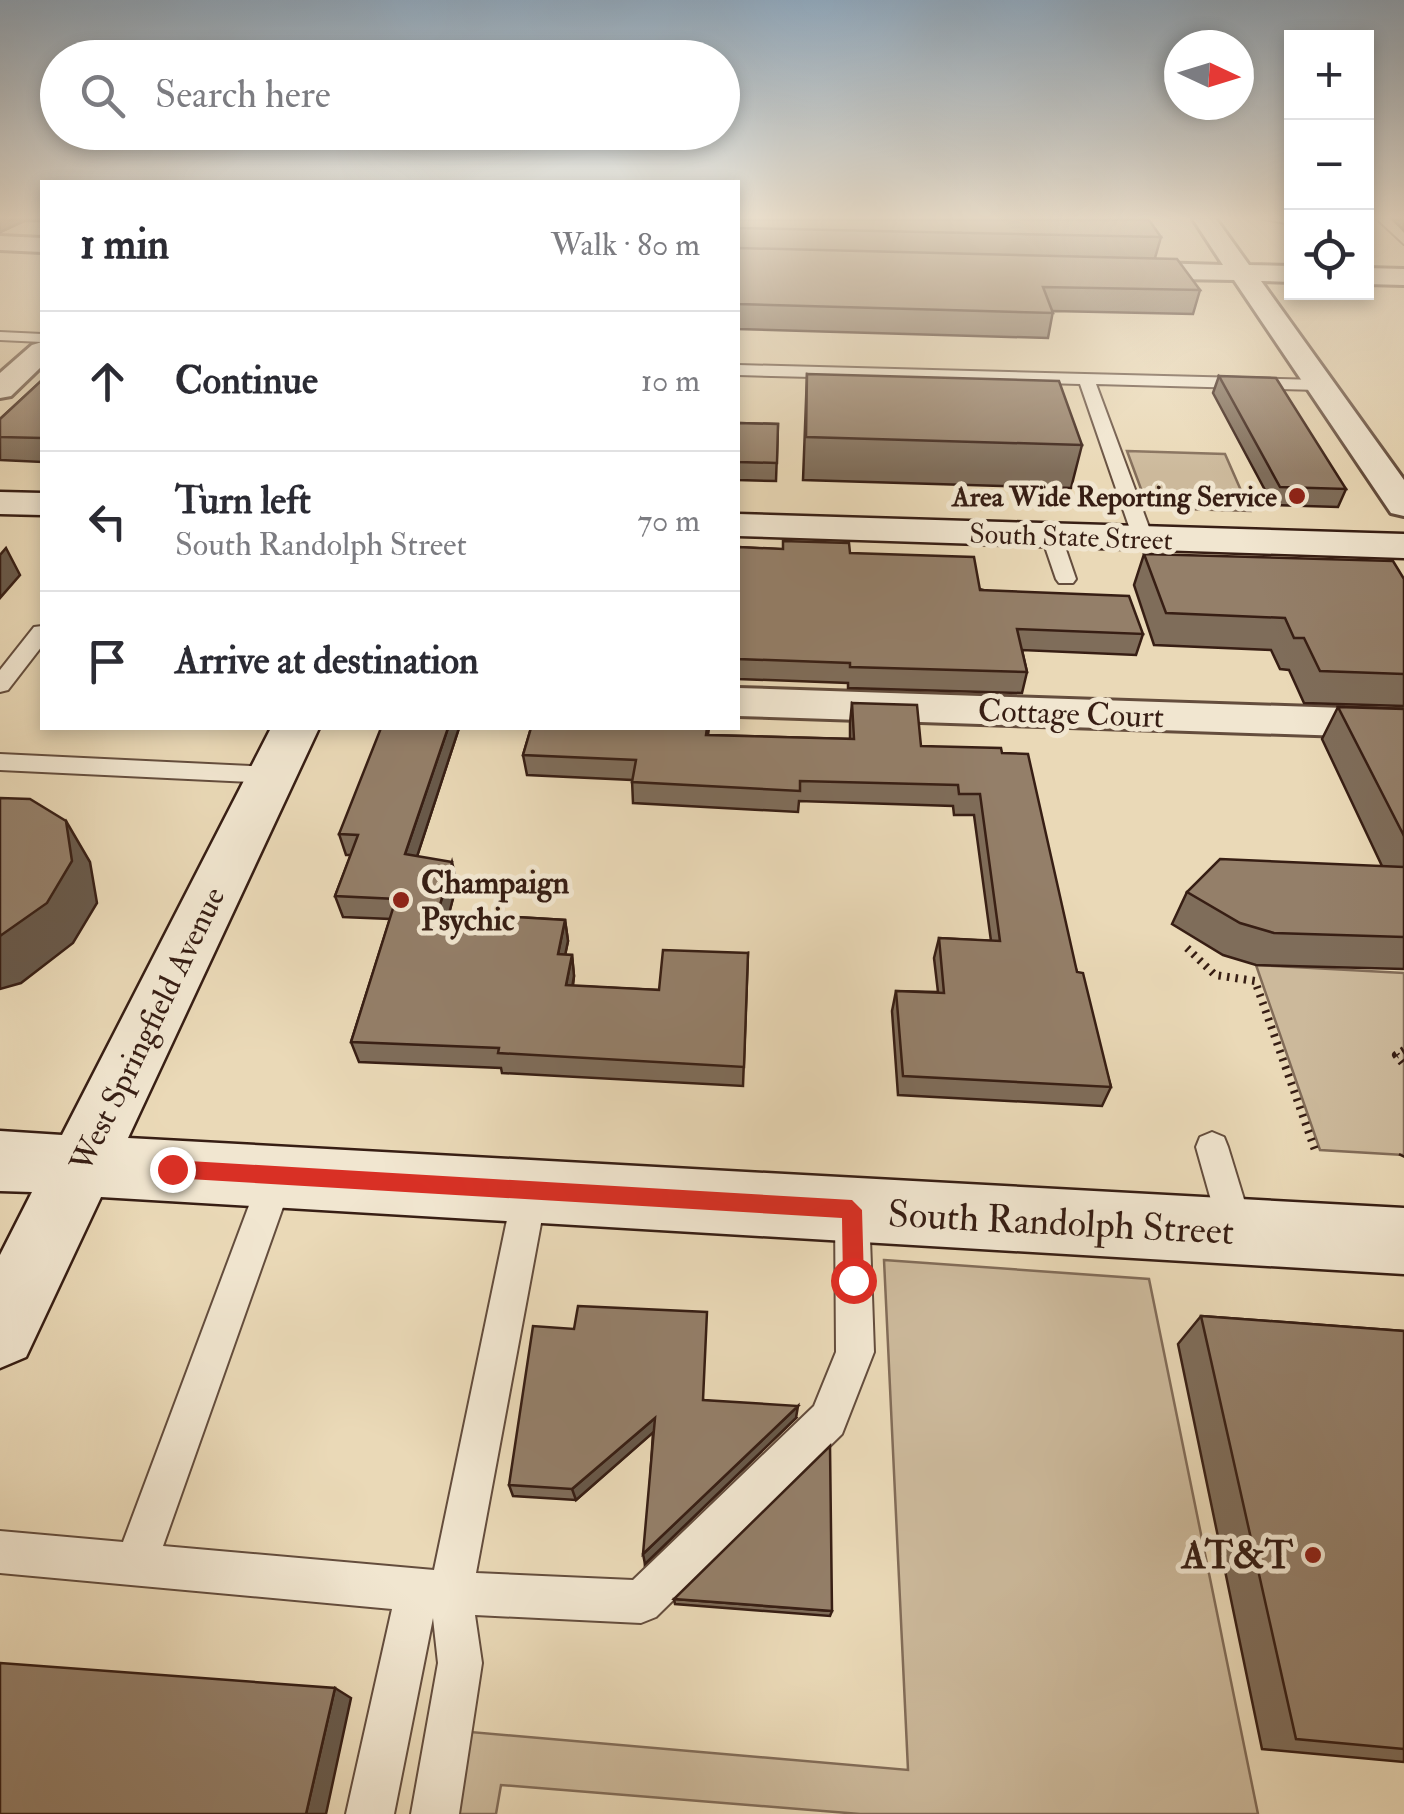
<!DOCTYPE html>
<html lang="en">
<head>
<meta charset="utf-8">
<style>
	:root { --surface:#fff; --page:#f2f2f3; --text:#2b2b33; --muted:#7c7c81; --line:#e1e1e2 }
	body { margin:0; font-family:"IM FELL Double Pica",serif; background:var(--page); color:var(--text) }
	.controls { position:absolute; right:30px; top:30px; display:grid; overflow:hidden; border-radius:0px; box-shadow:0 5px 15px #0003 }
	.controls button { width:90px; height:90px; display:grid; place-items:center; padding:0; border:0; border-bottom:2px solid var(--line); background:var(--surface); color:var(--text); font:50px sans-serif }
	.compass { position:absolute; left:1164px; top:30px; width:90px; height:90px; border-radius:50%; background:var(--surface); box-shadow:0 5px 15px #0003; rotate:94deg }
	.stop { position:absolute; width:30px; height:30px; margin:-22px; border:8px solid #d93025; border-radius:50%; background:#fff }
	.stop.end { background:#d93025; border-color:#fff; box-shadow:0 2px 10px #0008 }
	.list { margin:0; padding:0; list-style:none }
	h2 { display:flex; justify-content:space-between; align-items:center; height:130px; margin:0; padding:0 40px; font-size:42px }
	h2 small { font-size:32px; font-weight:400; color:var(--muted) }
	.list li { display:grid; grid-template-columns:65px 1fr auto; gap:30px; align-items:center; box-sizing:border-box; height:140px; padding:0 40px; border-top:2px solid var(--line) }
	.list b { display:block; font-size:38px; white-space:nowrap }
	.list p { margin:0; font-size:32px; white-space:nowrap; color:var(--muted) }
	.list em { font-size:32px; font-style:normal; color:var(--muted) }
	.icon { flex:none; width:55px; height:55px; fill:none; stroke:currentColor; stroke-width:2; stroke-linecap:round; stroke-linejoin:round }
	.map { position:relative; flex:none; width:1404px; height:1814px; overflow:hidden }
	.search { position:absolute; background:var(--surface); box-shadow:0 5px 15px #0003; left:40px; top:40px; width:700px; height:110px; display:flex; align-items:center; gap:25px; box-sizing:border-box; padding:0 35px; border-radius:55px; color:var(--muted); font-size:38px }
	.panel { position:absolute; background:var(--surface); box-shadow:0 5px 15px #0003; left:40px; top:180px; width:700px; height:550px; border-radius:0px }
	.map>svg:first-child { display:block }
</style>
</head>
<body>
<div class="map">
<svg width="1404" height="1814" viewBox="0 0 1404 1814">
	<rect width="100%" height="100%" fill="#ead9b7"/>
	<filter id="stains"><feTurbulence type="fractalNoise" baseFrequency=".002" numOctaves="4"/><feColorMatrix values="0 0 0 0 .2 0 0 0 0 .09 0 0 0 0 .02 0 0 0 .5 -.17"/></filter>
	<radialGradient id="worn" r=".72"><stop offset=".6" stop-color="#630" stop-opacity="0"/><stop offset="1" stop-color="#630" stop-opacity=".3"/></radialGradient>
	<g fill="#ccb99b" stroke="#826c58" stroke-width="2.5">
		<polygon points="1127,451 1225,454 1250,511 1148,508"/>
		<polygon points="1256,965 1404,973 1404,1155 1320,1150"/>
		<polygon points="884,1260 1149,1279 1258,1814 860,1814 501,1785 496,1814 457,1814 471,1732 908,1770"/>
	</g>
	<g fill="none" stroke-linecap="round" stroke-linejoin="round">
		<g stroke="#644d3d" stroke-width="4">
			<g id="lane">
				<polygon points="1263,219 1292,219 1292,224"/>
				<polygon points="1377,219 1391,219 1404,233 1404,244"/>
				<polygon points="0,332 42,334 42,342 0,340"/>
				<polygon points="738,365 1319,380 1327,385 1319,390 1096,384 1153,538 1143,544 1133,538 1080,384 738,375"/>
				<polygon points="1051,529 1061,535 1076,579 1073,583 1059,583 1056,579 1041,535"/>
				<polygon points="42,626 42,646 8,690 0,692 0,670 34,627"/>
				<polygon points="0,754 271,767 283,775 271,783 0,770"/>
				<polygon points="1212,1132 1224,1137 1228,1147 1254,1232 1249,1243 1237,1248 1225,1243 1220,1232 1196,1147 1200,1137"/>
				<polygon points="277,1161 289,1165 294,1176 163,1546 434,1570 513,1191 518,1180 530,1176 542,1180 547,1191 476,1573 633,1580 814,1406 836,1352 835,1210 840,1199 852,1194 864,1199 869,1210 874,1352 842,1434 656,1617 641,1623 475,1615 482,1663 459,1814 411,1814 438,1663 433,1618 394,1814 346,1814 392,1609 0,1573 0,1531 123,1542 260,1176 265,1165"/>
			</g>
		</g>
		<g stroke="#644d3d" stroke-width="6">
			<g id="street">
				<polygon points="1193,219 1216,219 1249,265 1292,266 1292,282 1261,281 1404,480 1404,516 1391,513 1234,280 1118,278 1105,270 1118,262 1223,265"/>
				<polygon points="0,236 42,238 42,252 0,250"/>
				<polygon points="1366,268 1404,269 1404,285 1366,284"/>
				<polygon points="42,342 42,366 11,396 0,398 0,373 32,345"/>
				<polygon points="738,688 1404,710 1404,738 738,716"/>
			</g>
		</g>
		<g stroke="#371e14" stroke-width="5">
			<g id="secondary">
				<polygon points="0,492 42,493 42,515 0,514"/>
				<polygon points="738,514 1404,534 1404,558 738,536"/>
				<polygon points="271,728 319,728 128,1138 1404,1208 1404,1274 101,1197 26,1357 0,1368 0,1255 32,1192 0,1191 0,1131 62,1135"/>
			</g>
		</g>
		<g stroke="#371e14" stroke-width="8" stroke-dasharray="2.5 6" stroke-linecap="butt">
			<polyline points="1187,948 1215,975 1255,981 1316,1153"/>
			<polyline points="1404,1050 1396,1055 1404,1065"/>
			<polyline points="1402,1157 1404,1153"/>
		</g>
		<use href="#lane" fill="#f1e6d0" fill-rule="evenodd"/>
		<use href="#street" fill="#f1e6d0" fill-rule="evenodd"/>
		<use href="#secondary" fill="#f1e6d0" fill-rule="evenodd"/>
	</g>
	<g fill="#7f6d5a" stroke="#371e14" stroke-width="2.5">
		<polygon points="0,220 42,220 42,221 24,221 0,232"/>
		<polygon points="738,220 1161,237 1155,258 1200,290 1193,314 1053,311 1048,338 738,329"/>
		<polygon points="1393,220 1404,220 1404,230"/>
		<polygon points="807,374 1082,445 1071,488 803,480"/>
		<polygon points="1219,376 1346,489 1338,507 1273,505 1213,393"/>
		<polygon points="42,380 42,462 0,460 0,419"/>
		<polygon points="738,423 778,424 776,481 738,480"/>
		<polygon points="738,547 850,553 1143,634 1136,655 1022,650 1027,672 1022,693 848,688 848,683 738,679"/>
		<polygon points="1144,554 1404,579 1404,706 1304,703 1289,670 1280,669 1271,650 1154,645 1134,585"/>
		<polygon points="852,703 921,746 1002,753 1077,972 1111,1087 1102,1106 898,1095 892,1011 896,991 938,992 934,958 939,938 991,941 974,815 954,815 953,806 799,801 798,812 633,803 632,780 527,775 523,755 531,728 709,728 708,735 850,739 850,723"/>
		<polygon points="1338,707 1404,709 1404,969 1256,965 1223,955 1172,924 1187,892 1382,866 1322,739"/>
		<polygon points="459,728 417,856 457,883 449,913 565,920 568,941 565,955 572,955 574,976 573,986 659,990 748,953 743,1086 502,1073 501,1068 359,1062 351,1042 390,919 343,917 335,896 351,855 346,855 339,834"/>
		<polygon points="1201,1316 1404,1331 1404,1762 1262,1749 1178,1344"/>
		<polygon points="704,1400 796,1418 645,1564 653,1432 576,1500 513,1496 509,1485"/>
		<polygon points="674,1599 832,1611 830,1616 675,1604"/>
	</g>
	<g fill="#68594a" stroke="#371e14" stroke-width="2.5">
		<polygon points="0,220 23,220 24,221 0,232"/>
		<polygon points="6,548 20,575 0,598 0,555"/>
		<polygon points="448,728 459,728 411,875 405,854"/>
		<polygon points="66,821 90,862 97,903 73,943 21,983 0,989 0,936"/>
		<polygon points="452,862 457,883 444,933 438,912"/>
		<polygon points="565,920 568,941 561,975 558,954"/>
		<polygon points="572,955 574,976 569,1006 566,985"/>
		<polygon points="798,1406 796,1418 645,1564 643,1554"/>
		<polygon points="655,1418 656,1430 576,1500 572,1489"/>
		<polygon points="335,1688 351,1698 326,1814 306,1814"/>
	</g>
	<g fill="#947f69" stroke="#371e14" stroke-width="2.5">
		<polygon points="738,220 1149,220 1161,237 738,228"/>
		<polygon points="738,248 1177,259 1200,290 1043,287 1053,313 738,304"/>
		<polygon points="807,374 1059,381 1082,445 806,437"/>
		<polygon points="1219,376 1276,378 1346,489 1280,487"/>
		<polygon points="42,380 42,438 0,437 0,419"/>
		<polygon points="738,423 778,424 777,463 738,462"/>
		<polygon points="783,541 849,543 850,553 974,557 980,590 1129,596 1143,634 1017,629 1027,672 850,667 850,663 738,659 738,547 783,549"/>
		<polygon points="1144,554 1393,561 1404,579 1404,674 1320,671 1304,638 1294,638 1285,618 1166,613"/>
		<polygon points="852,703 917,705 921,746 1001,748 1002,753 1028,754 1077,972 1083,973 1111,1087 903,1076 896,991 944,993 939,938 1000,941 980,794 959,794 958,785 800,781 800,791 632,782 636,760 523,755 531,728 707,728 706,735 854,739"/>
		<polygon points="1338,707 1404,709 1404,836"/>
		<polygon points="381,728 448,728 405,854 452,862 438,912 565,920 558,954 572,955 566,985 659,990 663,950 748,953 744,1067 498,1053 499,1048 351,1042 396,899 335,896 358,835 339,834"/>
		<polygon points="0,798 30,799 66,821 72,861 47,903 0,936"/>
		<polygon points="1220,859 1404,867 1404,937 1274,933 1240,923 1187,892"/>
		<polygon points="578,1306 707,1312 703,1400 798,1406 643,1554 655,1418 572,1489 509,1485 533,1326 574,1329"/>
		<polygon points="1201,1316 1404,1331 1404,1749 1296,1739"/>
		<polygon points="830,1446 832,1611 674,1599"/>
		<polygon points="0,1663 335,1688 306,1814 0,1814"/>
	</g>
	<linearGradient id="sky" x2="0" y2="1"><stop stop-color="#90a9be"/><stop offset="0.46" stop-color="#f6eedf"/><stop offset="1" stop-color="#f6eedf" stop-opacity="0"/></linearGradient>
	<rect width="1404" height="473" fill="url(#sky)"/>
	<polygon fill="#d93025" points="172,1160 852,1200 862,1210 864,1280 861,1287 853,1290 846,1287 843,1280 842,1218 172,1178 163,1169"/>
	<g fill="#8f2418" stroke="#f1e6d0" stroke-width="4">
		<circle cx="1297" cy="496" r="10"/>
		<circle cx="401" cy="900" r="10"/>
		<circle cx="1313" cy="1555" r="10"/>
	</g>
	<g text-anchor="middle" stroke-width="10" stroke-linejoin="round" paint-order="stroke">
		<g font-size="28" font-weight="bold" fill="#371e14" stroke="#f1e6d0" text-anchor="end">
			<text x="1277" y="506">Area Wide Reporting Service</text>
		</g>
		<g font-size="28" fill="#371e14" stroke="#f1e6d0">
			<text transform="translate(1071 536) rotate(2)" y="10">South State Street</text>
		</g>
		<g font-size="32" fill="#371e14" stroke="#f1e6d0">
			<text transform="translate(1071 713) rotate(2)" y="11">Cottage Court</text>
			<text transform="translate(147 1029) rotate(-64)" y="11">West Springfield Avenue</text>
		</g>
		<g font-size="32" font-weight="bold" fill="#371e14" stroke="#f1e6d0" text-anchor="start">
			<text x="421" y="893">Champaign<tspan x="421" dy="37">Psychic</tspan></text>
		</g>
		<g font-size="38" fill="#371e14" stroke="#f1e6d0">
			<text transform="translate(1061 1222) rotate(3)" y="13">South Randolph Street</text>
		</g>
		<g font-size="38" font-weight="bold" fill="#371e14" stroke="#f1e6d0" text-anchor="end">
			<text x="1293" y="1568">AT&amp;T</text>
		</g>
	</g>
	<rect width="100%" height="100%" filter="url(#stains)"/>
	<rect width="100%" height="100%" fill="url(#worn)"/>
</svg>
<div class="controls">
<button>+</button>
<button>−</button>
<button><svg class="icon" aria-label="locate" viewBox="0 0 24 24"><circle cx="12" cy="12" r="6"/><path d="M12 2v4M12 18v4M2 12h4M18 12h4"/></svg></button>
</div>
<svg class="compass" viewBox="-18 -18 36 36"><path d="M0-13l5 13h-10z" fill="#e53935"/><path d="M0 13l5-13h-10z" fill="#7c7c81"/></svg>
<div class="stop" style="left:853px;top:1280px"></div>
<div class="stop end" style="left:172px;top:1169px"></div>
<div class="search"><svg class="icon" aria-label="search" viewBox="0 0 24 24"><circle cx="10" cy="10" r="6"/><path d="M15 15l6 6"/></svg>Search here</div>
<section class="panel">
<h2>1 min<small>Walk · 80 m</small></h2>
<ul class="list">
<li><svg class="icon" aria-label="ahead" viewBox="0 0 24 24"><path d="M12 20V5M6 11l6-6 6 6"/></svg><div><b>Continue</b></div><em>10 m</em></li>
<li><svg class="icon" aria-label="left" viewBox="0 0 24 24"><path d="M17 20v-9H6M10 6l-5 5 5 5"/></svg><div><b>Turn left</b><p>South Randolph Street</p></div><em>70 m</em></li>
<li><svg class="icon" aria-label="arrive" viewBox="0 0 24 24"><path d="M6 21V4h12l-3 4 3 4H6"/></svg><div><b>Arrive at destination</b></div></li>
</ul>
</section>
</div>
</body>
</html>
